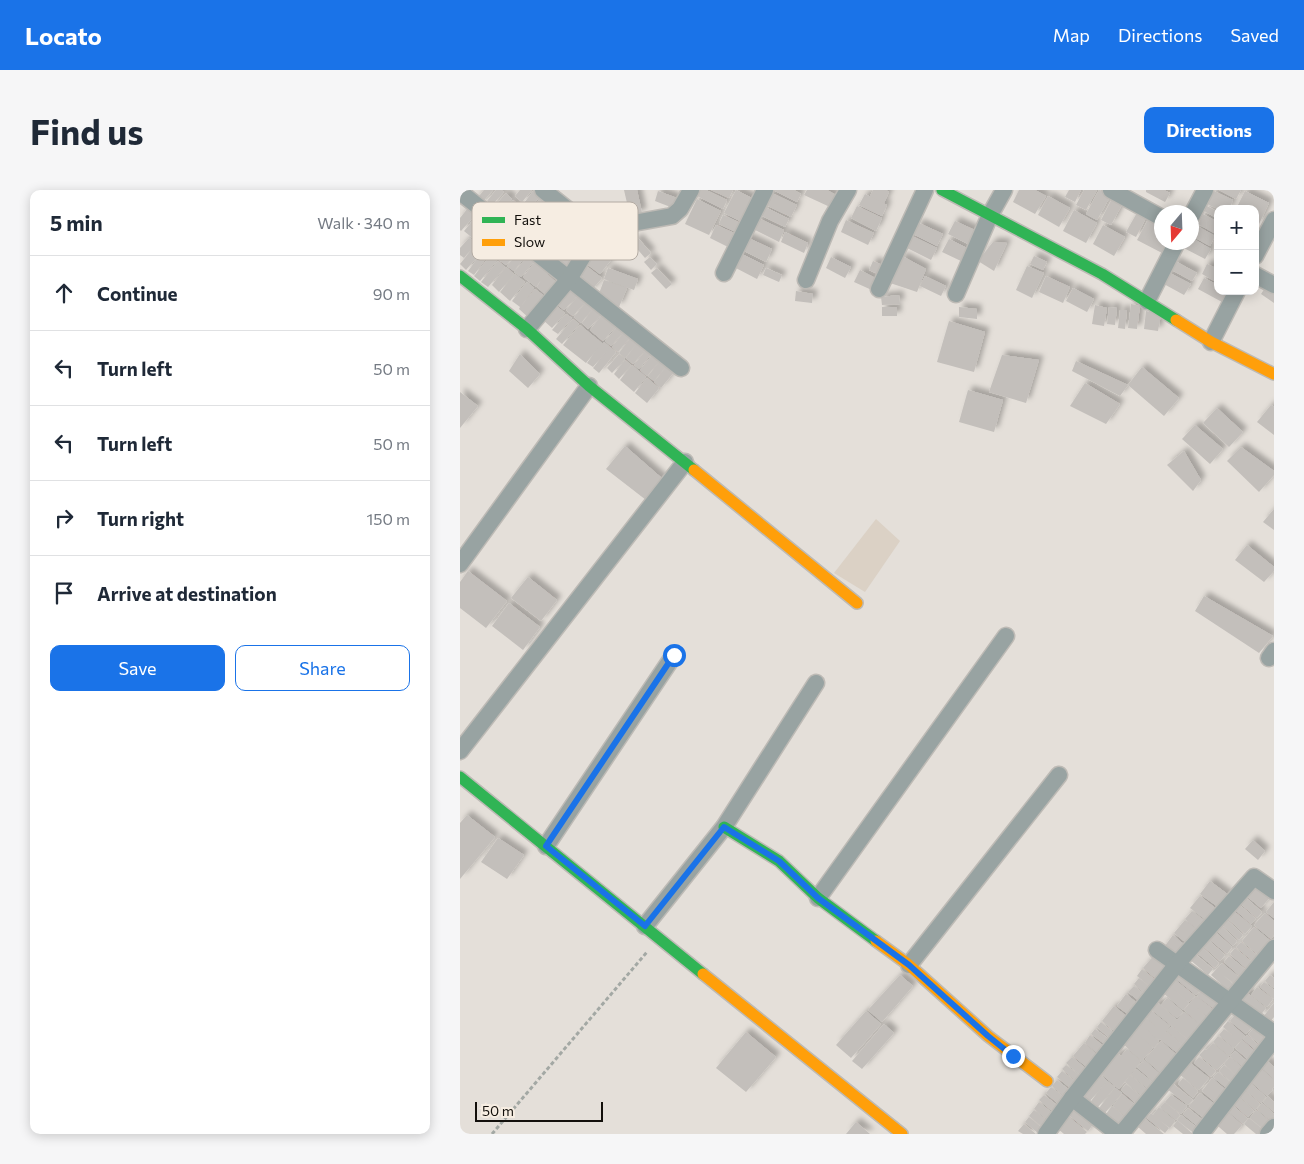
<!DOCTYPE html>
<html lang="en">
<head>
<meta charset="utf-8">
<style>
	:root { --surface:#fff; --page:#f6f6f7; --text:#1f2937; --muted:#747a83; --line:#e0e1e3; --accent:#1a73e8 }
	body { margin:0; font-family:Commissioner,sans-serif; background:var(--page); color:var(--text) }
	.controls { position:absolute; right:15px; top:15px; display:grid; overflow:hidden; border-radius:10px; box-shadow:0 2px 12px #0003 }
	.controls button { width:45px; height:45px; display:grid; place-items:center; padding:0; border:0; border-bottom:1px solid var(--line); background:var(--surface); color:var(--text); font:25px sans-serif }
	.compass { position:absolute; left:694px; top:15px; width:45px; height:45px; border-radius:50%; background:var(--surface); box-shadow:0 2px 12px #0003; rotate:199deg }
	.scale { position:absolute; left:15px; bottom:12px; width:128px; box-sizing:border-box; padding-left:5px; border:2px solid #120f0b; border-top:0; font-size:14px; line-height:18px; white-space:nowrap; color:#120f0b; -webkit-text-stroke:4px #f6ede2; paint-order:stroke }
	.stop { position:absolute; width:15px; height:15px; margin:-11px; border:4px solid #1a73e8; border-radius:50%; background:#fff }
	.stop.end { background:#1a73e8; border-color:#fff; box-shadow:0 1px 5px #0008 }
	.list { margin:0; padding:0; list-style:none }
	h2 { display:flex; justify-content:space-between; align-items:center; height:65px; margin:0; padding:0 20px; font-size:21px }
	h2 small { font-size:16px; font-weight:400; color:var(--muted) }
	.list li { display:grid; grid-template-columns:32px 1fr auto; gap:15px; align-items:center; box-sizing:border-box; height:75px; padding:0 20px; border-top:1px solid var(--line) }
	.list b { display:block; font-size:19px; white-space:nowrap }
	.list em { font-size:16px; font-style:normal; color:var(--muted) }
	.actions { display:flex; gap:10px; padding:15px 20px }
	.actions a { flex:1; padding:11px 0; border:1px solid var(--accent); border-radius:10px; text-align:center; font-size:18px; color:var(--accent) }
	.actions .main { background:var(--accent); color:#fff }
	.icon { flex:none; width:28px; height:28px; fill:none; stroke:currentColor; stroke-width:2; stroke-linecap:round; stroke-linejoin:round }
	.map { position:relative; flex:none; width:814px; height:944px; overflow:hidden; border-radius:10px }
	header { display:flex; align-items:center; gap:30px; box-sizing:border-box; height:70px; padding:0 25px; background:var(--accent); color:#fff }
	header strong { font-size:24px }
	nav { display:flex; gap:28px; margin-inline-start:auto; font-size:18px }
	.intro { display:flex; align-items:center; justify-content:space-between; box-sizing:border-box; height:120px; padding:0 30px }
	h1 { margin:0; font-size:35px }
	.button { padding:12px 22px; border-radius:10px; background:var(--accent); color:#fff; font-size:18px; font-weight:700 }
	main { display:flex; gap:30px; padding:0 30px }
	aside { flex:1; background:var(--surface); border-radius:10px; box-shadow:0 2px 12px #0003 }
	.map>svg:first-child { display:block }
</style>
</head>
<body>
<header>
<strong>Locato</strong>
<nav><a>Map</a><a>Directions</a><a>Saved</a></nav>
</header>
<div class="intro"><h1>Find us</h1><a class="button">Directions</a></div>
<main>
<aside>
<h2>5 min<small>Walk · 340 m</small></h2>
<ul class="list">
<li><svg class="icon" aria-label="ahead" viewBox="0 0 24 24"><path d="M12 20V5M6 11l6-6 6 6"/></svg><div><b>Continue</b></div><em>90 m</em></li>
<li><svg class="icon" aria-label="left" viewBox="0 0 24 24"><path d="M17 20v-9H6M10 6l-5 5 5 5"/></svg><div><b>Turn left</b></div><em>50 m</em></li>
<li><svg class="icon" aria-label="left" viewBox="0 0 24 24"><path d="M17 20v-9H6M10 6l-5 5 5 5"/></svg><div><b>Turn left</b></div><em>50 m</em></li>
<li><svg class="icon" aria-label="right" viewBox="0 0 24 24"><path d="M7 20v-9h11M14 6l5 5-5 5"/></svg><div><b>Turn right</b></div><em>150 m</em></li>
<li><svg class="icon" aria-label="arrive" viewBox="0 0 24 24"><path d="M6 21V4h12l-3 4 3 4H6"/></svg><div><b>Arrive at destination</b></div></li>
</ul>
<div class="actions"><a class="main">Save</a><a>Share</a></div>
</aside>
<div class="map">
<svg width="814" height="944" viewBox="0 0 814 944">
	<defs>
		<filter id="shadow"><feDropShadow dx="4.5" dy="-4.5" stdDeviation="2.5" flood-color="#0004"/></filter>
	</defs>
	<rect width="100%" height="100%" fill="#e4dfd9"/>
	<polygon fill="#dbd1c5" points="416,329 440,351 405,402 374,383"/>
	<g fill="#c3bfbb" filter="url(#shadow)">
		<polygon points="24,0 33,0 20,15 15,11"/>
		<polygon points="36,0 41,0 44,2 32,15 27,11"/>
		<polygon points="60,0 72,0 62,12 55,6"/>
		<polygon points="74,0 79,0 83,3 70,18 64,13"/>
		<polygon points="164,0 177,0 182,23 170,26"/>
		<polygon points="240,0 246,0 267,10 263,19 237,6"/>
		<polygon points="251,0 273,0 269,8"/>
		<polygon points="276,0 296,10 286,34 264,23"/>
		<polygon points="313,0 334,0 341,4 337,12"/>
		<polygon points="347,0 367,0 376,5 370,17 344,5"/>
		<polygon points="413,0 426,0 429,2 424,13 410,6"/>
		<polygon points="559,0 575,0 586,6 575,24 553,12"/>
		<polygon points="609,0 621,0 615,12 605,7"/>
		<polygon points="624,0 637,0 626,20 616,15"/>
		<polygon points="639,0 651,5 637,30 626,24"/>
		<polygon points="686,0 704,0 710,3 705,12 686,2"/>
		<polygon points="759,0 781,0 776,9"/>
		<polygon points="198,1 217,8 213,18 195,11"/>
		<polygon points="754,1 773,10 769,19 758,19 747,14"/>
		<polygon points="785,1 809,13 799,34 795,32 795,19 776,19"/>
		<polygon points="310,2 337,15 331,27 304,14"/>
		<polygon points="46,3 52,9 40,23 34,17"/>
		<polygon points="84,4 95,14 82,29 71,19"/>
		<polygon points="405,4 427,15 422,26 399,15"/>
		<polygon points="654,5 664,11 651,35 641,30"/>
		<polygon points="588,6 610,18 599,37 578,25"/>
		<polygon points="237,9 261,21 249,45 225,34"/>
		<polygon points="53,10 59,15 47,28 42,24"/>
		<polygon points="397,16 422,28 416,41 391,28"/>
		<polygon points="747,16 758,22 758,29 744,21"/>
		<polygon points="305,17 329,29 325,37 300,25"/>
		<polygon points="8,18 16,24 1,41 0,40 0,28"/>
		<polygon points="614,20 637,33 626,53 603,41"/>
		<polygon points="678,21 687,26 676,47 666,42"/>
		<polygon points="743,24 758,32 758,41 756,44 738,34"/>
		<polygon points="263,25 285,35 280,44 259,34"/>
		<polygon points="690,26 702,32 702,52 708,52 702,63 677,50"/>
		<polygon points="15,28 27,38 16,51 4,41"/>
		<polygon points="298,28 324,40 319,52 293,39"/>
		<polygon points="386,30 414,43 408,55 381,42"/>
		<polygon points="495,31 517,41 510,55 488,44"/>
		<polygon points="459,33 483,44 477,56 453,44"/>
		<polygon points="256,35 281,46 274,60 250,48"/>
		<polygon points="643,35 665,47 654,66 633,54"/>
		<polygon points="737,36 755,46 750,56 732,46"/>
		<polygon points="325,42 348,53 344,63 321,52"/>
		<polygon points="450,45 477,58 471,70 445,57"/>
		<polygon points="284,46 312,59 306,72 278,58"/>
		<polygon points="9,48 16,53 4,68 0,65 0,58"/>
		<polygon points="178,48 191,63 185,68 172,53"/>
		<polygon points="732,48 751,59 745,69 720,56 722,52 732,52"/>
		<polygon points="489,49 507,58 501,71 482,62"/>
		<polygon points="105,50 111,55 97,74 90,69"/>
		<polygon points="533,52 547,53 534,81 518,71"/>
		<polygon points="17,53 24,59 6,80 0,74"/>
		<polygon points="51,56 58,61 46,75 39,70"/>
		<polygon points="113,56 123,63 107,83 97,75"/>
		<polygon points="61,59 67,64 54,81 47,76"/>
		<polygon points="24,60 29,64 14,85 8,81"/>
		<polygon points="137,60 151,70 140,84 127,74"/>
		<polygon points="278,62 304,75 297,89 272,76"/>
		<polygon points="31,65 37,70 20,91 14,86"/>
		<polygon points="69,65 75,70 61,87 54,82"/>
		<polygon points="442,66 466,79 457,102 430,93"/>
		<polygon points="574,66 587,72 583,80 570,74"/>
		<polygon points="190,67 197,74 191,80 184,72"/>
		<polygon points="371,67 391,77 385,88 366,78"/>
		<polygon points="38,71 45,77 28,97 21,92"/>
		<polygon points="413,71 422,75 418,84 409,80"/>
		<polygon points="715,71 737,83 732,91 710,79"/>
		<polygon points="75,72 88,83 87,84 98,94 87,106 77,97 81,90 76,97 63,87"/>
		<polygon points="747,74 758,79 758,93 742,84"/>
		<polygon points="125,75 142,88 130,102 114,89"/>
		<polygon points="567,76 584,83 572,108 556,100"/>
		<polygon points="46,77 54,84 39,102 32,95"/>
		<polygon points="148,78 178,89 174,100 144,89"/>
		<polygon points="197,78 212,94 206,99 191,83"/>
		<polygon points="306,78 322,85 319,92 303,85"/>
		<polygon points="400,80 419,90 414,101 394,92"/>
		<polygon points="708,82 731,94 724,105 702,93"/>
		<polygon points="55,84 65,92 50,111 40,102"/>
		<polygon points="465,86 486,96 481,106 460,96"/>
		<polygon points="586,86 610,97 603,113 579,102"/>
		<polygon points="744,88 758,95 758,101 768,101 762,112 738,99"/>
		<polygon points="144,90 167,98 159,117 137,109"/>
		<polygon points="67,92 74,98 62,115 75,99 87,108 70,129 59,119 60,117 52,111"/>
		<polygon points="807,95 814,100 814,113 801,104"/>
		<polygon points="105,96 117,106 104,120 93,111"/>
		<polygon points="613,98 634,109 627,122 606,111"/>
		<polygon points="336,101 353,104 352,113 335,111"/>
		<polygon points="119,105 126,111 113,126 106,120"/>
		<polygon points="439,105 440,114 422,115 421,107"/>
		<polygon points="127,111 134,117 121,133 114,127"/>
		<polygon points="671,114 680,116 677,139 668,138"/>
		<polygon points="95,115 105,123 92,138 83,130"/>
		<polygon points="635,115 647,118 644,136 632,134"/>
		<rect x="422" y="117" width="15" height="9"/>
		<polygon points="499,117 517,119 517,129 499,127"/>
		<polygon points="649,117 657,118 655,135 647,134"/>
		<polygon points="134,118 142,124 128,139 122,133"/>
		<polygon points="660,120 667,120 665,139 658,138"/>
		<polygon points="686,121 701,124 698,141 684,139"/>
		<polygon points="106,124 112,128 98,144 92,140"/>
		<polygon points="142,125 156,136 143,151 130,140"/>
		<polygon points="113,129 119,134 102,154 96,149"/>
		<polygon points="489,131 525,142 514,182 477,172"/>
		<polygon points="120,135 143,154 144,152 150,157 133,177 127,173 138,158 126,173 103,155"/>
		<polygon points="158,136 164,141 151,156 145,151"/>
		<polygon points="165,141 171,146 158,162 152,157"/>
		<polygon points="172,146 178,152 165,168 159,163"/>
		<polygon points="178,152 186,159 173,174 166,168"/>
		<polygon points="150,157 156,162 139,183 133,178"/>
		<polygon points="187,159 192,163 179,179 174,175"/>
		<polygon points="60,164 80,184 68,198 49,181"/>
		<polygon points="159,164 165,169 152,183 147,178"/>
		<polygon points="193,164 200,170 187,186 180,180"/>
		<polygon points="542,165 579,170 566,213 529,202"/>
		<polygon points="165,170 171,175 159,189 154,184"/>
		<polygon points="201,170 207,175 194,191 188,186"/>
		<polygon points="211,171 218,177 201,198 194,192"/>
		<polygon points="616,171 668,195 660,206 612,181"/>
		<polygon points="172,175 186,187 174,202 160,190"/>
		<polygon points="682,177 719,208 704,226 668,195"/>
		<polygon points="187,188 199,198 187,213 175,203"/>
		<polygon points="625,193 660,214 646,234 610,216"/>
		<polygon points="508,200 543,210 534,242 499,232"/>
		<polygon points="0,202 18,216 0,238"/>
		<polygon points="811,215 814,217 814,245 797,232"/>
		<polygon points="757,218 783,242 769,257 743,233"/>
		<polygon points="735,235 763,259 750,274 722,249"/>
		<polygon points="165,256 204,290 186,310 146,279"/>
		<polygon points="781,257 814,281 814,285 799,302 767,271"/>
		<polygon points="724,261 741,290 733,301 707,275"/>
		<polygon points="814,319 814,340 803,332"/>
		<polygon points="787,355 814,377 814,381 804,392 775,370"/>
		<polygon points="8,381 47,411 26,438 0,418 0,392"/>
		<polygon points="68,387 97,410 81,431 51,408"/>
		<polygon points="744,406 813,446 799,463 735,421"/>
		<polygon points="49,413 80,437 63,460 32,436"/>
		<polygon points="7,625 35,647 0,689 0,633"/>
		<polygon points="38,648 64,665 47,689 21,672"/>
		<polygon points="793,650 805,661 798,670 785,659"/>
		<polygon points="750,691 770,706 761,719 740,704"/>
		<polygon points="798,695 811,706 801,718 788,707"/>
		<polygon points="740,706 759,721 750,733 730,718"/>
		<polygon points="785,707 802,722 797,728 780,713"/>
		<polygon points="776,712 796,729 791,734 772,717"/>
		<polygon points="814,712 814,728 806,722"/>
		<polygon points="771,719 792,736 785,744 765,726"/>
		<polygon points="732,721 749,734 742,743 725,729"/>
		<polygon points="805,723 814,731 814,745 811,749 794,735"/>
		<polygon points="764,727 783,745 779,750 759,732"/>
		<polygon points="725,730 741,743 730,756 714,743"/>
		<polygon points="758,733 777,751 773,756 754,738"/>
		<polygon points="794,737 813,753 801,767 782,751"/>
		<polygon points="753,740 772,757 767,764 747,747"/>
		<polygon points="713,745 728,758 717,772 702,760"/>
		<polygon points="746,748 765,765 760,771 741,754"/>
		<polygon points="781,752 799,767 794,772 776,757"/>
		<polygon points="740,755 759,773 755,778 735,761"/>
		<polygon points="775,758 793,773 787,779 770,764"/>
		<polygon points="696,763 713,777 701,793 683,778"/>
		<polygon points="734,763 753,779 748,785 729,769"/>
		<polygon points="769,766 786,780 781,787 764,772"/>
		<polygon points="762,773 779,787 774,793 763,785 774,795 769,801 751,785"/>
		<polygon points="682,779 700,794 695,800 677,786"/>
		<polygon points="720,781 742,798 736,805 715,788"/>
		<polygon points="440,785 453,796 422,832 408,820"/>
		<polygon points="810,785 814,788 814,798 805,791"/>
		<polygon points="679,788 694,801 689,807 674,794"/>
		<polygon points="714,789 735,806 729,812 712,798 729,813 723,820 702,802"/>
		<polygon points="804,792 814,800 814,809 800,797"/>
		<polygon points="674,796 689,808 684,815 668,802"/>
		<polygon points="797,797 813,809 807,817 791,805"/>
		<polygon points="743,799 761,813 756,820 737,806"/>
		<polygon points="785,801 806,818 800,826 779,809"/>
		<polygon points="666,804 682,817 673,828 657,816"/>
		<polygon points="736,806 755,821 749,828 737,818 748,829 742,836 724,820"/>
		<polygon points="707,808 723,822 717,828 701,815"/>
		<polygon points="697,812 717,830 724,822 742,836 737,842 731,838 737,843 730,851 691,819"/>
		<polygon points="814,813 814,827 810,832 803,827"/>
		<polygon points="654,816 671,830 659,845 642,831"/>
		<polygon points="690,820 710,836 705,843 707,842 726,858 720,865 700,849 699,850 686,839 699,851 694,858 677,844 693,858 683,869 702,886 696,894 677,877 682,872 685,874 662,853 685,827 699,839 685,826"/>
		<polygon points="406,821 421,834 391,868 376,855"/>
		<polygon points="777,822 793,836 786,844 770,831"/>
		<polygon points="768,831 785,846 774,858 759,845 764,839 775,847 763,837"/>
		<polygon points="641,832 659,847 654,852 637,837"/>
		<polygon points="424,834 434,843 402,879 392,871"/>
		<polygon points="712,836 730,852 726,857 707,841"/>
		<polygon points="794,838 810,852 804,858 788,844"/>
		<polygon points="635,839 654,853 650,858 631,844"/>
		<polygon points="286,842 316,867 286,902 256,878"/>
		<polygon points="630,845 648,860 642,867 625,853"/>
		<polygon points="787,845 804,860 800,864 783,849"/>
		<polygon points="758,846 774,859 769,866 753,852"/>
		<polygon points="782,850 799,865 792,873 775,858"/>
		<polygon points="701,851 719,867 703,885 685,869"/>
		<polygon points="624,853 642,869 632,881 613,866"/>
		<polygon points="753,853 769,867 757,880 739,865 745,859 746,860"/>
		<polygon points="667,859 681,871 659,899 640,883 652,870 662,879 652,870 658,863 661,866"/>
		<polygon points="775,861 791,875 787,880 770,866"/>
		<polygon points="612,867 631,883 625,889 606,873"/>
		<polygon points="739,867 756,881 751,887 734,873"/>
		<polygon points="770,867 785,880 779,887 764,874"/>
		<polygon points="806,870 814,877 814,889 800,876"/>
		<polygon points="729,872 749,888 739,900 719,884"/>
		<polygon points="606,875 624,889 620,894 602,879"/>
		<polygon points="764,875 779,888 774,894 759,881"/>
		<polygon points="799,877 814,890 814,897 812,899 813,900 807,906 788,889"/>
		<polygon points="676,879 696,895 691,901 671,885"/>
		<polygon points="602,881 620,895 615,902 597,887"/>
		<polygon points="758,882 774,895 769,900 753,887"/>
		<polygon points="640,884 647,891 630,911 622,905"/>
		<polygon points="670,885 690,902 685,908 665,892"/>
		<polygon points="723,888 738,901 733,908 718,894"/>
		<polygon points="752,888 768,902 758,915 742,901"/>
		<polygon points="597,890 614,904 609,910 592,896"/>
		<polygon points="787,890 806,907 801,913 781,896"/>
		<polygon points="647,891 655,897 638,917 631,911"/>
		<polygon points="712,893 733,910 728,915 707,899"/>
		<polygon points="666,894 683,908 678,915 661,900"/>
		<polygon points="591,897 609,911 603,918 586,903"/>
		<polygon points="781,897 800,914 795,920 776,903"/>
		<polygon points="655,898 662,903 645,923 639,918"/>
		<polygon points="740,903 757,916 746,930 729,916"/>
		<polygon points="775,903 794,921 788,927 769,910"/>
		<polygon points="662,904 674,914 665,926 653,916"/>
		<polygon points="584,905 603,920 598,926 579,910"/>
		<polygon points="711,905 727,916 721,924 705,912"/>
		<polygon points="808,906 814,912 814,922 803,912"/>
		<polygon points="768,911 788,929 783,934 763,917"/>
		<polygon points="579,912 597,927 592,933 574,919"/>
		<polygon points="705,912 720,925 716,930 700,917"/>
		<polygon points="802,913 814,924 813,933 797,919"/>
		<polygon points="652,916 667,929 661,936 646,924"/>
		<polygon points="699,917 715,931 710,938 698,929 709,938 705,943 687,928 691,923 693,925"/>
		<polygon points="728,918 745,932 740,938 723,924"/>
		<polygon points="763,918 782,935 776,942 768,934 776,942 774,944 767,944 752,931"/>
		<polygon points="616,919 634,933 628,941 610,926"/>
		<polygon points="574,920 591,934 586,940 569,926"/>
		<polygon points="796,920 813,934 806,941 790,928"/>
		<polygon points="721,925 740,940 735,944 717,930"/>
		<polygon points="569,927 587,942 579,944 565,932"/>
		<polygon points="609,927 627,942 625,944 604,944 598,939"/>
		<polygon points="684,928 704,944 686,944 677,936"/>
		<polygon points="789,928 806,942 805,944 796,944 784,934"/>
		<polygon points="717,931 718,931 733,944 723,944 713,936"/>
		<polygon points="396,932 410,944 386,944"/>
		<polygon points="564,934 576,944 563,944 558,941"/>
	</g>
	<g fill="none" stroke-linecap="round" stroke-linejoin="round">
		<g stroke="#bdbab5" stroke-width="19">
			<g id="street">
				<polyline points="83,0 137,43"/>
				<polyline points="651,0 702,28"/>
				<polyline points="0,2 221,178"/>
				<polyline points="732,25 745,0"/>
				<polyline points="795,66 814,30"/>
				<polyline points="264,83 305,0"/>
				<polyline points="795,85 814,95"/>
				<polyline points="346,90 370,31 388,0"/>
				<polyline points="419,99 465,0"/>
				<polyline points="496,104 530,25 544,0"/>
				<polyline points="687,111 717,52"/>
				<polyline points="67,139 109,89 137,43 162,35 212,26 220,19 231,0"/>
				<polyline points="751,152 777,101"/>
				<polyline points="0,374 129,196"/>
				<polyline points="809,468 814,461"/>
				<polyline points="0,561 225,272"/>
				<polyline points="86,656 214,465"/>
				<polyline points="358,708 546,446"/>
				<polyline points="185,736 264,637 356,493"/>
				<polyline points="697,760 814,843"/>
				<polyline points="449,775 599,585"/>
				<polyline points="612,908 658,944"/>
				<polyline points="586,944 612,908 717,774 794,687 814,701"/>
				<polyline points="661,944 814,758"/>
				<polyline points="741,944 814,849"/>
				<polyline points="808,944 814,937"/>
			</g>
		</g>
		<g stroke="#bdbab5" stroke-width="14">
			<g id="fast">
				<polyline points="482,0 642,84 716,130"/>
				<polyline points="0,86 67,139 129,196 234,280"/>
				<polyline points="0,587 243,784"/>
				<polyline points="264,637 319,671 358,708 416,751"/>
			</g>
		</g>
		<g stroke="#bdbab5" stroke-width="14">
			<g id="slow">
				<polyline points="716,130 751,152 814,184"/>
				<polyline points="234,280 397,413"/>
				<polyline points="416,751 449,775 528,846 587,891"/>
				<polyline points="243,784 442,944"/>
			</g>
		</g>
		<polyline stroke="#a3a8a4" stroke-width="3" stroke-dasharray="4 2.5" stroke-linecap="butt" points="32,944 187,762"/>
		<use href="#street" stroke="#98a3a2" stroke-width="16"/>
		<use href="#fast" stroke="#30b455" stroke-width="11"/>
		<use href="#slow" stroke="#ff9f0a" stroke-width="11"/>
	</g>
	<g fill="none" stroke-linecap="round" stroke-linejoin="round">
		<polyline stroke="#1a73e8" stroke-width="6" points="214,465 86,656 185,736 264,637 319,671 358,708 449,775 528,846 553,866"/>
	</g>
	<rect x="12" y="12" width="166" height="58" rx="8" fill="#f6ede2" stroke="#b2aaa2" stroke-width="1"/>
	<rect x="22" y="27" width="23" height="6" fill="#30b455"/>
	<rect x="22" y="49" width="23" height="7" fill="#ff9f0a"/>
	<g font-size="14" fill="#120f0b">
		<text x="54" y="35">Fast</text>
		<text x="54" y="57">Slow</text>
	</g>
</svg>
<div class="controls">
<button>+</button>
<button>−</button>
</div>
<svg class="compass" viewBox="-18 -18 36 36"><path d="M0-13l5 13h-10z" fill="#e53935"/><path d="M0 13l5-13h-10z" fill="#747a83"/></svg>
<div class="scale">50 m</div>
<div class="stop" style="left:214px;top:465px"></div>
<div class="stop end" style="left:553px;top:866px"></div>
</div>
</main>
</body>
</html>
